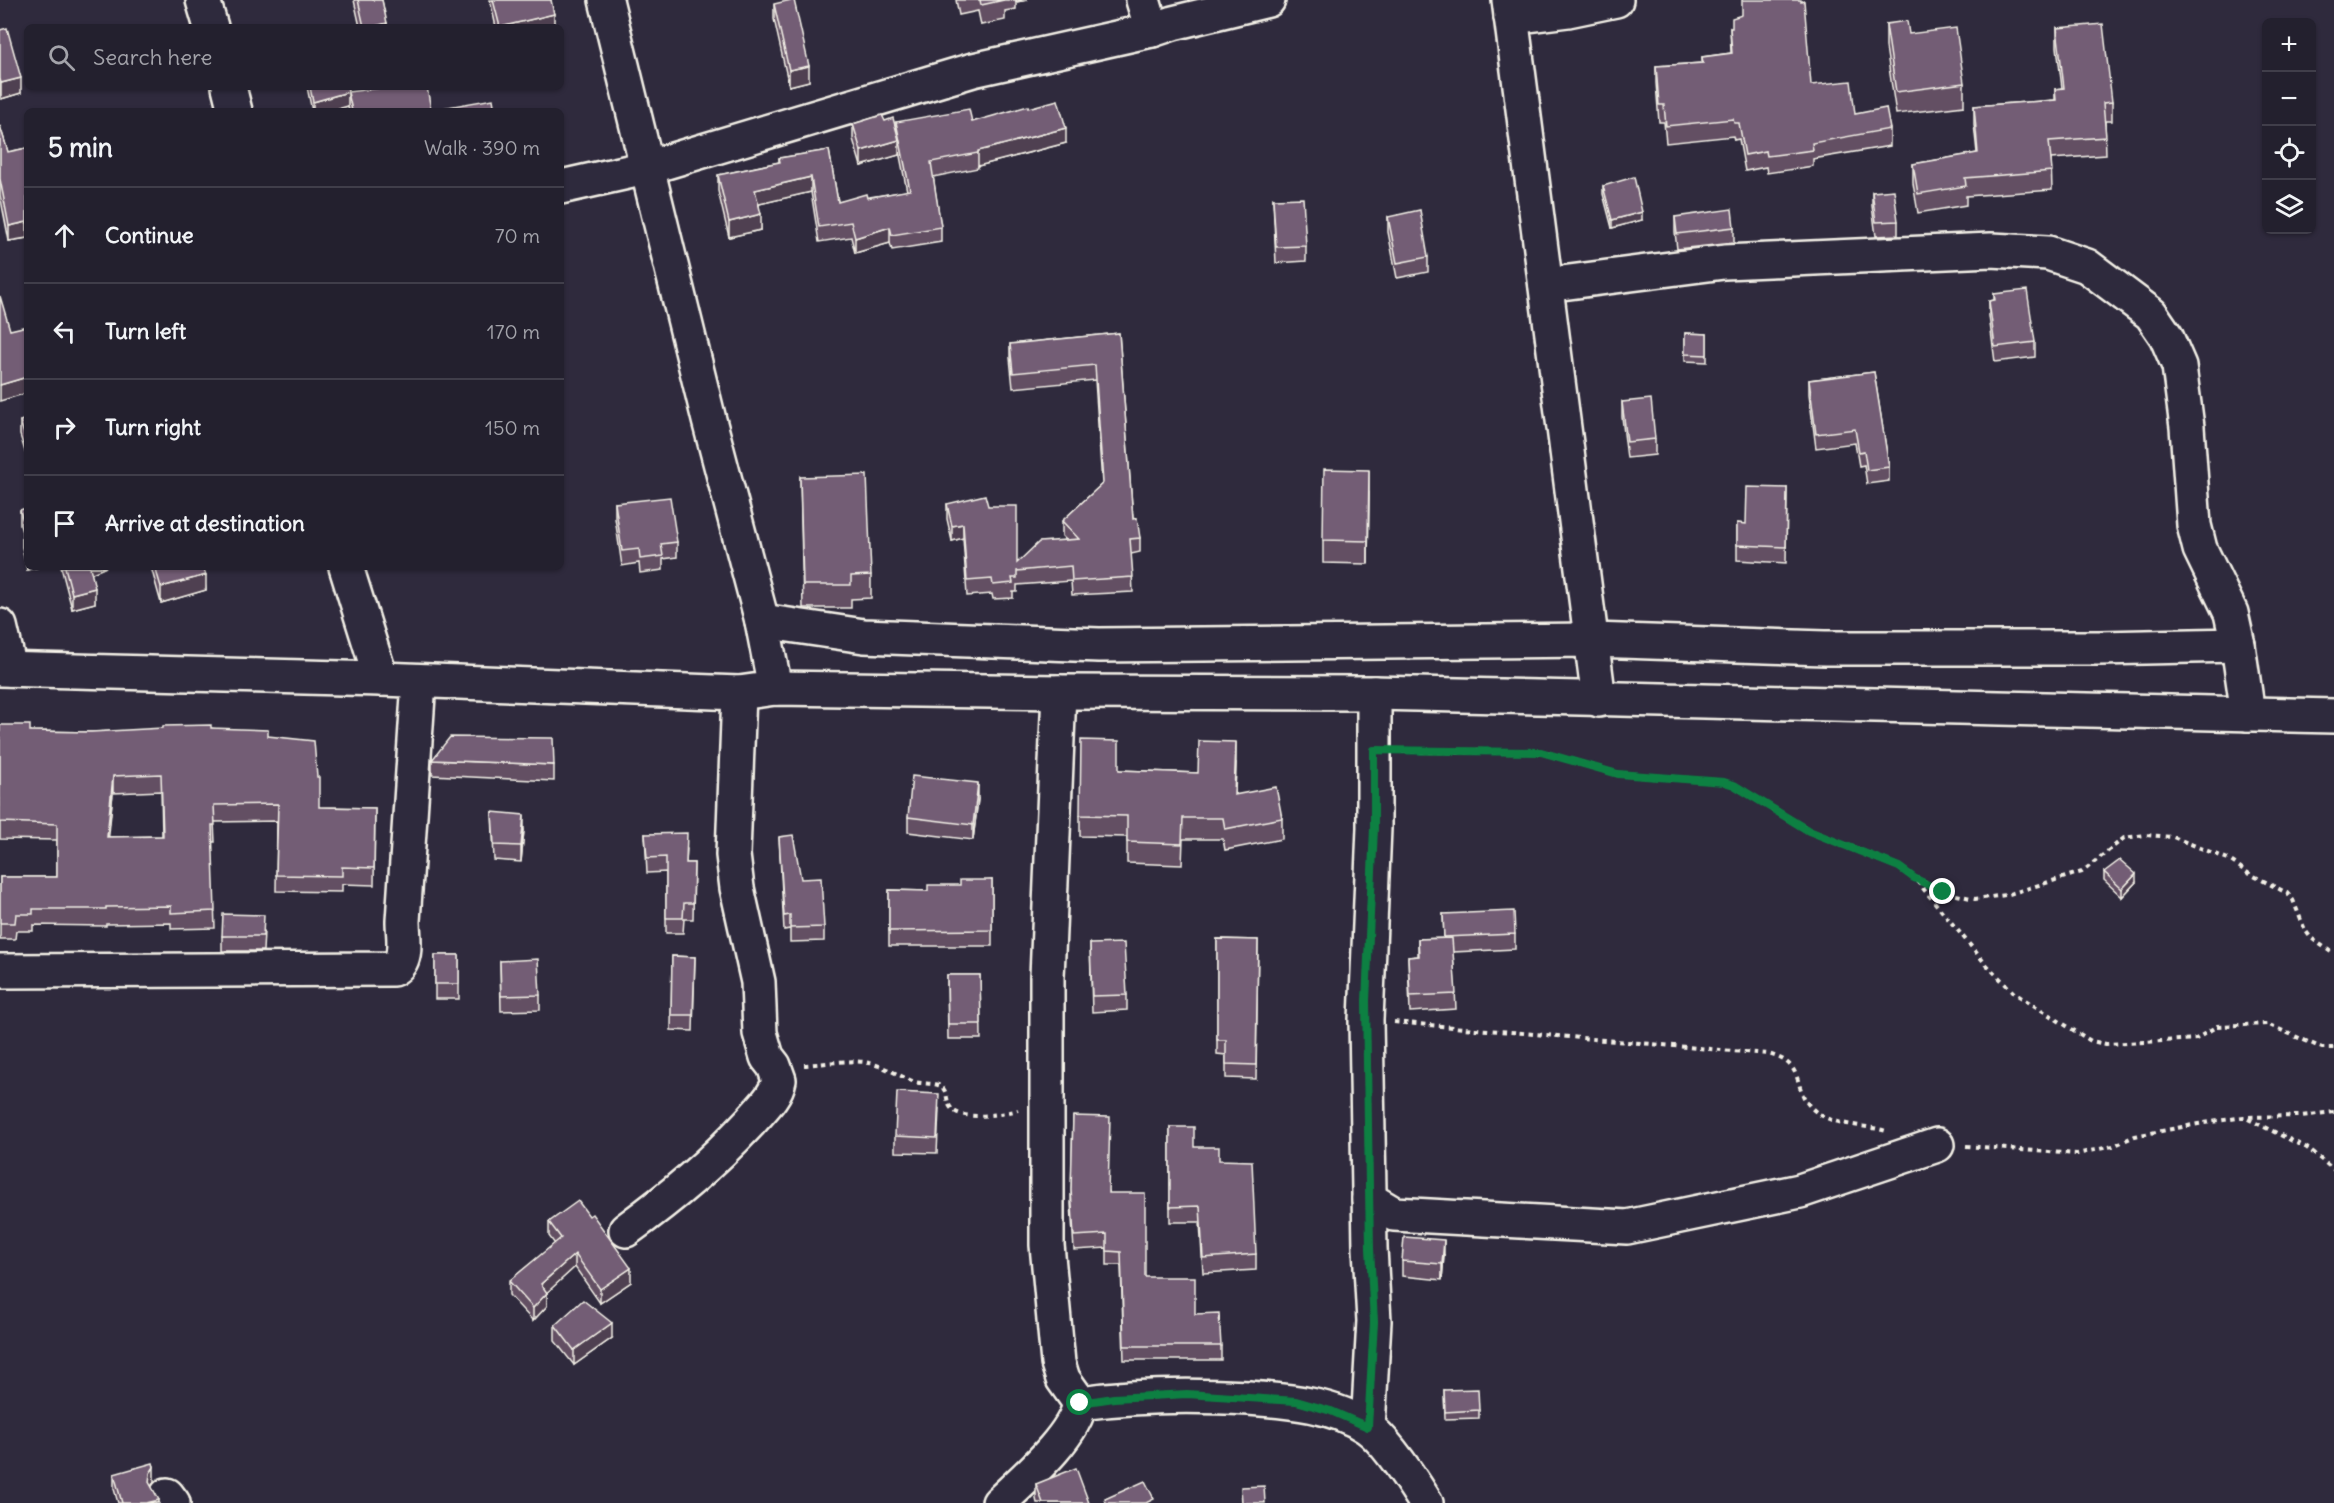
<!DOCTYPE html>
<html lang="en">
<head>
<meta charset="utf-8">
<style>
	:root { --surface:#23202e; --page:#2f2d3a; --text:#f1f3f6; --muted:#a3a3aa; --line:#403e4a }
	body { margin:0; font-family:Delius,sans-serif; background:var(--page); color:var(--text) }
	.controls { position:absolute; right:18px; top:18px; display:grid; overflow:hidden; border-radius:9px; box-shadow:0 2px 4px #0004 }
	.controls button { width:54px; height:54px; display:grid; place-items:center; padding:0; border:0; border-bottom:2px solid var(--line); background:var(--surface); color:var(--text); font:30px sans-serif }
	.stop { position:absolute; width:18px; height:18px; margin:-14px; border:4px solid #0b8043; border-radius:50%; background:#fff }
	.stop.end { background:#0b8043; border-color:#fff; box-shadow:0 2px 6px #0008 }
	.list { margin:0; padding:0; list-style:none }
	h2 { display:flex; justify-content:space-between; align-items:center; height:78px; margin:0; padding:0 24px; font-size:26px }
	h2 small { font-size:20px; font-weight:400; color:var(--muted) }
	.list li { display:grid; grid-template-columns:39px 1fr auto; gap:18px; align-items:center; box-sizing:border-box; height:96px; padding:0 24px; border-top:2px solid var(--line) }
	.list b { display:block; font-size:22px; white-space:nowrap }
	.list em { font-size:20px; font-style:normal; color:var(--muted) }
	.icon { flex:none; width:33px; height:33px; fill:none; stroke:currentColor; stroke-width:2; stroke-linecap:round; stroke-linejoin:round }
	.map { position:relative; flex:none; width:2334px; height:1503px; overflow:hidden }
	.search { position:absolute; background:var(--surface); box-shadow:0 2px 4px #0004; left:24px; top:24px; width:540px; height:66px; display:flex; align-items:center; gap:15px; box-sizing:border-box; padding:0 21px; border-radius:9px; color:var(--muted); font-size:22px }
	.panel { position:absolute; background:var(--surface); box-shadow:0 2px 4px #0004; left:24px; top:108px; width:540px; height:462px; border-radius:9px }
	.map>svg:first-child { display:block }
</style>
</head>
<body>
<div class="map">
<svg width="2334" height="1503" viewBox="0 0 2334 1503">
	<rect width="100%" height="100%" fill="#2f2a3d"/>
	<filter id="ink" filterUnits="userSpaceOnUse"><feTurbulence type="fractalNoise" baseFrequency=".0167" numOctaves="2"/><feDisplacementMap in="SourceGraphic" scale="12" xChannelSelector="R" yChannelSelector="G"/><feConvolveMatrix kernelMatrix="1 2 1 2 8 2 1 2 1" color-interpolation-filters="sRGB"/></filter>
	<g filter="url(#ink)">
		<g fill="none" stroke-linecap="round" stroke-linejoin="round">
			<g stroke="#f4f1e8" stroke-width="38">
				<g id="minor">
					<polyline points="203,0 211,27"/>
					<polyline points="606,0 709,420 762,621 775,688"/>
					<polyline points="1143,0 1152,30"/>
					<polyline points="1509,0 1599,700"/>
					<polyline points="1511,17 1568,10 1616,0"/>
					<polyline points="229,87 235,111"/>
					<polyline points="561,187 646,168 973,70 1152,30 1173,23 1268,0"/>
					<polyline points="1546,285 1724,262 1991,250 2048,253 2087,266 2151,314 2166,336 2179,366 2187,427 2194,525 2200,549 2231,613 2238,645 2248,714"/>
					<polyline points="346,567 381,679"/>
					<polyline points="762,621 864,636 1099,645 1593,640 1825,648 2099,648 2238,645"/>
					<polyline points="0,626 10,669"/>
					<polyline points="0,669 381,679 739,693 775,688 1059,692 1374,693 2334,716"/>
					<path d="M0,971L393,969C409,960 403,937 403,921L419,681"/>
					<polyline points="1369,1199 1394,1214 1627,1227 1800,1191 1937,1145"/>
					<path d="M626,1230C674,1195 711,1164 751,1121C762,1108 776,1096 779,1080L774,1066L767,1057L760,1033L758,982L737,888L733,855L739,693"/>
					<path d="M1080,1403C1137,1395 1191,1395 1249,1398C1288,1401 1333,1404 1367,1427C1387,1441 1413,1482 1426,1503"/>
					<polyline points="1368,1427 1374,1321 1370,1248 1366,1020 1374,828 1374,693"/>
					<polyline points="167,1495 173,1503"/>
					<path d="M999,1503C1023,1480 1075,1436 1080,1403L1063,1379L1058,1363L1047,1245V977L1059,692"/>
				</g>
			</g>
			<g stroke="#f4f1e8" stroke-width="4" stroke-dasharray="4.5 4.5" stroke-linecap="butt">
				<polyline points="1402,751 1541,752 1618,774 1724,782 1734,785 1809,831 1899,867 1914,878 1943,892 1975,899 2006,895 2082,872 2124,838 2145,835 2173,837 2228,859 2248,873 2287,893 2293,900 2305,930 2311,938 2334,954"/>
				<polyline points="1917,881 1984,962 2014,993 2091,1041 2106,1044 2196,1039 2217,1026 2267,1024 2322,1048 2334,1048"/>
				<path d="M1394,1022L1768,1054C1809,1064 1790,1091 1815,1111C1835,1127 1863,1124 1886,1131"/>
				<path d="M804,1065C823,1064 856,1058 873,1064C888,1068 901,1077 915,1082C923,1084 931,1083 938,1085C949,1089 945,1101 951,1108C962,1122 1003,1114 1018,1110"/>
				<polyline points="2248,1119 2307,1148 2334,1170"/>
				<polyline points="1966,1146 2077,1154 2113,1146 2135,1136 2198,1124 2244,1117 2301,1116 2334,1112"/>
			</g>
			<use href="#minor" stroke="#2f2a3d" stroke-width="33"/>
		</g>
		<g fill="#635064" stroke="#f4f1e8" stroke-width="1.5" fill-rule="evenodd">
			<polygon points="354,0 382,0 387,27 360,27"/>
			<polygon points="490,0 551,0 554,27 496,27"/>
			<polygon points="956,0 1027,0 1016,2 1016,9 1005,11 1005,20 981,25 978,11 959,15"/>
			<polygon points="774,4 809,81 789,86 774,19"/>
			<polygon points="1886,24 1964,83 1964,106 1896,114 1886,47"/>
			<polygon points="1730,28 1811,85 1855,114 1890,129 1890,146 1813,159 1813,166 1767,173 1766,167 1745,171 1739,139 1734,140 1733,136 1666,143 1664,122 1659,122 1656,83 1656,66 1702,63 1702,57 1731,53"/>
			<polygon points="2057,28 2112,102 2112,121 2105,121 2106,155 2051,159 2052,190 1966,196 1966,205 1918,213 1913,183 1913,164 1977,153 1974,124 1974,106 2055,100 2055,89 2062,88 2057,47"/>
			<polygon points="0,30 21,93 1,99 0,95"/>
			<polygon points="307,87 347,87 348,92 402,90 431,110 495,111 349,111 348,106 331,111 312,111"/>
			<polygon points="1028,108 1066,143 978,166 978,168 933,177 941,227 941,242 892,250 890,243 855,253 851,237 819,242 811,192 759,204 761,230 729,237 718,191 718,175 779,162 779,158 829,150 838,202 907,191 899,151 899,155 861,166 853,139 853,124 885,121 896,131 896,122 972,122"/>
			<polygon points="0,126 8,152 27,148 27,239 27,238 9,241 0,195"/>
			<polygon points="1603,186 1642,220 1612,228 1603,194"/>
			<polygon points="1872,192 1898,221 1898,235 1876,236 1872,206"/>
			<polygon points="1273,199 1306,246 1306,261 1276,263"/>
			<polygon points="1388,217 1428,257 1428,272 1397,278 1388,232"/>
			<polygon points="1675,217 1734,227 1734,243 1677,249 1675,232"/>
			<polygon points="1994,294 2035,342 2035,357 1995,362 1989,316 1989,301 1994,300"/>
			<polygon points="1119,333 1133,519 1140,538 1140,552 1131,554 1133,592 1072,595 1071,581 1017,585 1017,592 1013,592 1013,598 993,599 992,594 967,596 963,538 952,541 947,519 947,504 988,506 1017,563 1066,540 1062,536 1062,521 1102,484 1095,380 1013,388 1010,358 1010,344"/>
			<polygon points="1685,333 1707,334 1707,362 1685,361"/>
			<polygon points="1874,372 1889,467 1889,481 1867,484 1864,465 1859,466 1855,443 1816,448 1809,394 1809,380"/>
			<polygon points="1622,402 1655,439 1655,455 1627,458 1622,417"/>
			<polygon points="27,419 27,458 20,435 20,421"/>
			<polygon points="800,477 871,575 871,598 851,599 851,608 803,608"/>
			<polygon points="1787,488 1786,563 1737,560 1737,523 1746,524"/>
			<polygon points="1369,493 1368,564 1323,563 1323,540"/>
			<polygon points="615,503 677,542 677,557 663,559 663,570 640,573 639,563 622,566 615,518"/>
			<polygon points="27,508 27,567 39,567 27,570 22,547 22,532 20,525 20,510"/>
			<polygon points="61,567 106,567 91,573 95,603 72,609"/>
			<polygon points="151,567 203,567 206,590 161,603"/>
			<path d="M0,725L30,731L91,732L211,728L268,736L319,807L375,808L374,885L342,884V892L276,891L277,821L214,822L215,842H212L215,928L171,929V923L106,924V926L33,925V931H16L15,939H0V877H57V840L0,839ZM161,791L162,836L108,837L113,793Z"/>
			<polygon points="432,760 554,765 554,781 432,775"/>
			<polygon points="1236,763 1235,795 1282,818 1282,839 1225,850 1223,839 1183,839 1182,865 1127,863 1127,837 1080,836 1080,815 1119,770 1198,773"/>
			<polygon points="978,799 973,840 908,832 908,817"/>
			<polygon points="492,812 524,830 521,862 494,860"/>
			<polygon points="645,834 687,849 686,863 694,863 693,919 684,919 683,933 666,933 666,872 647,873"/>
			<polygon points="779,837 824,927 824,941 790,942 790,929 784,930"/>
			<polygon points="2104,872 2136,882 2122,897 2104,880"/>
			<polygon points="992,880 992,946 889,946 889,890 928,891"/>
			<polygon points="1443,914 1515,934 1515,949 1453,952 1456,1009 1410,1012 1408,957 1418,956 1418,939 1444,938"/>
			<polygon points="264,931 263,951 222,951 222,936"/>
			<polygon points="1217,939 1258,940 1256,1079 1226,1078 1226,1055 1217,1054"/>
			<polygon points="1090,944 1127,995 1127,1010 1092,1012"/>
			<rect x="435" y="955" width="24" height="44"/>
			<polygon points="672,956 695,957 693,1031 671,1030"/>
			<polygon points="500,961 540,995 540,1010 501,1011"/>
			<polygon points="947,975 980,975 981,1039 948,1039"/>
			<polygon points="939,1109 937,1153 895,1152 895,1136"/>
			<polygon points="1073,1116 1109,1193 1145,1277 1195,1314 1221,1346 1221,1360 1124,1360 1121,1265 1107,1265 1107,1248 1074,1250 1071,1204"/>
			<polygon points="1170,1127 1194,1147 1256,1254 1256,1270 1203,1273 1200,1222 1170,1222"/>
			<polygon points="549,1222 631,1282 600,1303 575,1267 547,1292 547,1306 533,1321 509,1295 509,1281 555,1244 549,1236"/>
			<polygon points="1444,1255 1442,1280 1402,1276 1402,1261"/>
			<polygon points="555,1325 612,1338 574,1365 555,1341"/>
			<polygon points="1444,1390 1479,1410 1479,1418 1445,1419"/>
			<polygon points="114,1474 154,1482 151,1486 159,1503 118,1503 114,1489"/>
			<polygon points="1036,1484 1089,1503 1037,1503 1036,1499"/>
		</g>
		<g fill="#504151" stroke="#f4f1e8" stroke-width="1.5">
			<polygon points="1016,0 1027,0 1016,2"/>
			<polygon points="554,14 554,27 500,27"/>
			<polygon points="387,23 387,27 371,27"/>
			<polygon points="809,66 809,81 789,86 789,70"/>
			<polygon points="21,78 21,93 1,99 1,83"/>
			<polygon points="348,92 348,106 331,111 313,111 313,102"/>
			<polygon points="1066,128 1066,143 978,166 978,151"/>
			<polygon points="899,140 899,155 861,166 861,151"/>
			<polygon points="811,177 811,192 755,205 755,190"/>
			<polygon points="1642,212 1642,220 1612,228 1612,220"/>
			<polygon points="761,214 761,230 729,237 729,222"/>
			<polygon points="27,222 27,238 9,241 9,226"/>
			<polygon points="890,227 890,243 855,253 855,238"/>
			<polygon points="27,377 27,393 0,401 0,385"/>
			<polygon points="1369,470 1369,493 1368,564 1368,541"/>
			<polygon points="963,524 963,538 952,541 952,526"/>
			<polygon points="27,554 27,567 39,567 27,570"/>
			<polygon points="88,567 106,567 88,575"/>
			<polygon points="206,575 206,590 161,603 161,587"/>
			<polygon points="95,588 95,603 72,609 72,594"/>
			<polygon points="1236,742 1236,763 1234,816 1234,795"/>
			<polygon points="113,776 113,793 107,854 107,837"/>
			<polygon points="978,783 978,799 973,840 973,825"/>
			<polygon points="524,815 524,830 521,862 521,846"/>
			<polygon points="2136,874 2136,882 2122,897 2122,889"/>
			<polygon points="1444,1240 1444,1255 1442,1280 1442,1264"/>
			<polygon points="575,1254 575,1267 541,1298 541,1284"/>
			<polygon points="631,1268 631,1282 600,1303 600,1289"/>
			<polygon points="547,1293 547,1306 533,1321 533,1308"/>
			<polygon points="612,1323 612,1338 574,1365 574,1350"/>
			<polygon points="154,1467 154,1482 150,1488 149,1482 150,1473"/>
			<polygon points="159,1500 159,1503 146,1503"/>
		</g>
		<g fill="#735d74" stroke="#f4f1e8" stroke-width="1.5" fill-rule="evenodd">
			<polygon points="358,0 382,0 387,23 371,27 364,27"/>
			<polygon points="493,0 551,0 554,14 500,27"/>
			<polygon points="791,0 794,0 809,66 789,70 774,4"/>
			<polygon points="980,0 1004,0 981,5"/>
			<polygon points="1742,0 1801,0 1801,2 1804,1 1811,85 1851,81 1855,114 1886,108 1890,129 1812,143 1813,150 1767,156 1766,151 1745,155 1739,123 1734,123 1733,119 1666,126 1664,105 1659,105 1656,66 1703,63 1702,57 1732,53 1730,28 1732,28 1732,18 1742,15"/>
			<polygon points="1907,21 1909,34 1956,28 1964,83 1896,92 1886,24"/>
			<polygon points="2103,24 2112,102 2103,103 2106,137 2049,141 2052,171 1965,178 1966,186 1918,194 1913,164 1978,153 1974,106 2056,100 2055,89 2064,88 2057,28"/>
			<polygon points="7,28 21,78 1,83 0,79 0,30"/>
			<polygon points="310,87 347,87 348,92 390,87 402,87 402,90 418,87 427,87 431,110 493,99 495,111 352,111 348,92 313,102"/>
			<polygon points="1058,100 1066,128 978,151 978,153 931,162 941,227 892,235 890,227 855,238 851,222 819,227 811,177 755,190 761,214 729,222 718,175 780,162 779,158 829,150 838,202 866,194 867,198 910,190 896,122 969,109 972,122 1028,106 1028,108"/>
			<polygon points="882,115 885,121 893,118 899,140 861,151 853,124"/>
			<polygon points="0,126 8,152 27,148 27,224 27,222 9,226 0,179"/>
			<polygon points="1634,177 1642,212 1612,220 1603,186"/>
			<polygon points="1894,190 1898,221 1876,222 1872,192"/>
			<polygon points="1303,198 1306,246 1276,247 1273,199"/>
			<polygon points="1732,209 1734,227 1677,234 1675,217"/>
			<polygon points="1420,210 1428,257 1397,263 1388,217"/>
			<polygon points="2027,290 2035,342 1995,347 1989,301 1995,300 1994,294"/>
			<polygon points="0,296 10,330 27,326 27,377 0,385"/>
			<polygon points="1119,333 1133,519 1137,518 1140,538 1130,539 1133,577 1072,581 1071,566 1017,571 1017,578 1012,578 1013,583 993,585 992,579 967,581 963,524 952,526 947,504 985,495 988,506 1017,506 1017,563 1039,542 1079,539 1062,521 1103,483 1095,365 1013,373 1010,344"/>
			<polygon points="1685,333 1707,334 1707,355 1685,354"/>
			<polygon points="1874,372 1889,467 1867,470 1864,451 1859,452 1855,429 1816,434 1809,380"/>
			<polygon points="1651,399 1655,439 1627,442 1622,402"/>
			<polygon points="27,419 27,444 20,421"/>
			<polygon points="1324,469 1369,470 1368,541 1323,540"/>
			<polygon points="867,475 871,575 851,576 851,585 803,585 800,477"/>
			<polygon points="1747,487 1787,488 1786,547 1737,545 1737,523 1746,524"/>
			<polygon points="670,497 677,542 661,544 663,556 640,559 639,549 622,551 615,503"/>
			<polygon points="27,508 27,554 22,532 26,531 20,510"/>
			<polygon points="65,567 90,567 95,588 72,594"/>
			<polygon points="155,567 203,567 206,575 161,587"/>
			<path d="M0,725H30V731L91,732L163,728V726L211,725V728L268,730V736L314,741L317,777H319V807L375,808L374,868L342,867V876L276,875L278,804L214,805L215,825H212L215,911L171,913V906L106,907V909H33V914H16L15,923H0V877H57V824L0,822ZM161,774L163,836L107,837L113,776Z"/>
			<polygon points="450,737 553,738 554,765 432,760"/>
			<polygon points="1081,740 1119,741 1119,770 1198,773 1199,741 1236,742 1234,795 1276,787 1282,818 1225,829 1223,818 1183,818 1182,844 1127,842 1127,816 1080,815"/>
			<polygon points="912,776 978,783 973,825 908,817"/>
			<polygon points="492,812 524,815 521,846 494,845"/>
			<polygon points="687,833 686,863 694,863 693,903 684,903 683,918 666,918 666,857 647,858 645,834"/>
			<polygon points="793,835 801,879 821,878 824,927 790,928 790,915 784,916 779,837"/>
			<polygon points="2120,860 2136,874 2122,889 2104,872"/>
			<polygon points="960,880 992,880 992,930 889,931 889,890 928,891 928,885 960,885"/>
			<polygon points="1514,911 1515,934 1444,937 1443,914"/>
			<polygon points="223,914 264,915 263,936 222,936"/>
			<polygon points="1452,938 1456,994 1410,996 1408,957 1419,956 1418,939"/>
			<polygon points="1217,939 1258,940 1256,1065 1226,1064 1226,1040 1217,1040"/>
			<polygon points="1124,943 1127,995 1092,996 1090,944"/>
			<rect x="435" y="955" width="24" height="29"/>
			<polygon points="672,956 695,957 693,1015 671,1015"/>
			<polygon points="538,959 540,995 501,996 500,961"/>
			<polygon points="947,975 980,975 981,1024 948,1024"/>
			<polygon points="897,1092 939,1094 937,1138 895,1136"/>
			<polygon points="1073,1116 1110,1117 1108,1193 1145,1193 1145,1277 1195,1277 1195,1314 1219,1313 1221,1346 1124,1346 1121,1252 1107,1251 1107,1234 1074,1236 1071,1190"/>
			<polygon points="1170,1127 1194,1127 1194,1147 1219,1147 1219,1160 1252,1161 1256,1254 1203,1258 1200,1206 1170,1207"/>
			<polygon points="578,1201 589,1216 592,1214 631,1268 600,1289 575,1254 541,1284 547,1293 533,1308 509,1281 561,1238 549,1222"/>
			<polygon points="1404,1237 1444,1240 1442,1264 1402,1261"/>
			<polygon points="583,1300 612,1323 574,1350 555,1325"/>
			<polygon points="1478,1389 1479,1410 1445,1412 1444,1390"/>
			<polygon points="153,1463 154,1467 150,1473 149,1482 159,1500 146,1503 122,1503 114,1474"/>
			<polygon points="1076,1468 1089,1503 1043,1503 1036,1484"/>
			<polygon points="1145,1481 1154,1499 1146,1503 1106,1503 1105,1499"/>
			<polygon points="1264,1486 1265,1503 1242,1503 1241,1487"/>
		</g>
	</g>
	<g fill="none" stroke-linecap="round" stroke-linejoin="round" filter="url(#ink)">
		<polyline stroke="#0b8043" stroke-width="8" points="1080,1403 1114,1398 1187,1394 1296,1401 1331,1411 1368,1427 1374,1322 1370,1248 1366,1001 1374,828 1374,750 1541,752 1618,774 1724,782 1734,785 1809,831 1899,867 1914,878 1943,892"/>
	</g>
</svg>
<div class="controls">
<button>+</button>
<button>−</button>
<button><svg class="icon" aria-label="locate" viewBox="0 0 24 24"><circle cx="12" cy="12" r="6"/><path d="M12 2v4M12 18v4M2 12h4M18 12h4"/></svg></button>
<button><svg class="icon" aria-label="layers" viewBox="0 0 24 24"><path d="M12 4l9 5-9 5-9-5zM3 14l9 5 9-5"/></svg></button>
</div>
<div class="stop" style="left:1080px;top:1403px"></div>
<div class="stop end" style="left:1943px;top:892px"></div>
<div class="search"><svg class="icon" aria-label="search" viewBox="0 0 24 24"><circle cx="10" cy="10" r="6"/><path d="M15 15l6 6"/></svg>Search here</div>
<section class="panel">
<h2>5 min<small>Walk · 390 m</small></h2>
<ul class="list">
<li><svg class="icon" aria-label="ahead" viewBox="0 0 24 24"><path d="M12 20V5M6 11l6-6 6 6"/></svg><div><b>Continue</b></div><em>70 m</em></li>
<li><svg class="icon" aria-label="left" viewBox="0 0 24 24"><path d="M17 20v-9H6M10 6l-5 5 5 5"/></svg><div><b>Turn left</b></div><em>170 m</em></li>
<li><svg class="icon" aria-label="right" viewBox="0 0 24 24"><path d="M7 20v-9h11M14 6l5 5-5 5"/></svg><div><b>Turn right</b></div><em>150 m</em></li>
<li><svg class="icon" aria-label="arrive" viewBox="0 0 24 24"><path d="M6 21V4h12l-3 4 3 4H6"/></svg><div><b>Arrive at destination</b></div></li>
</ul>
</section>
</div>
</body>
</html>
